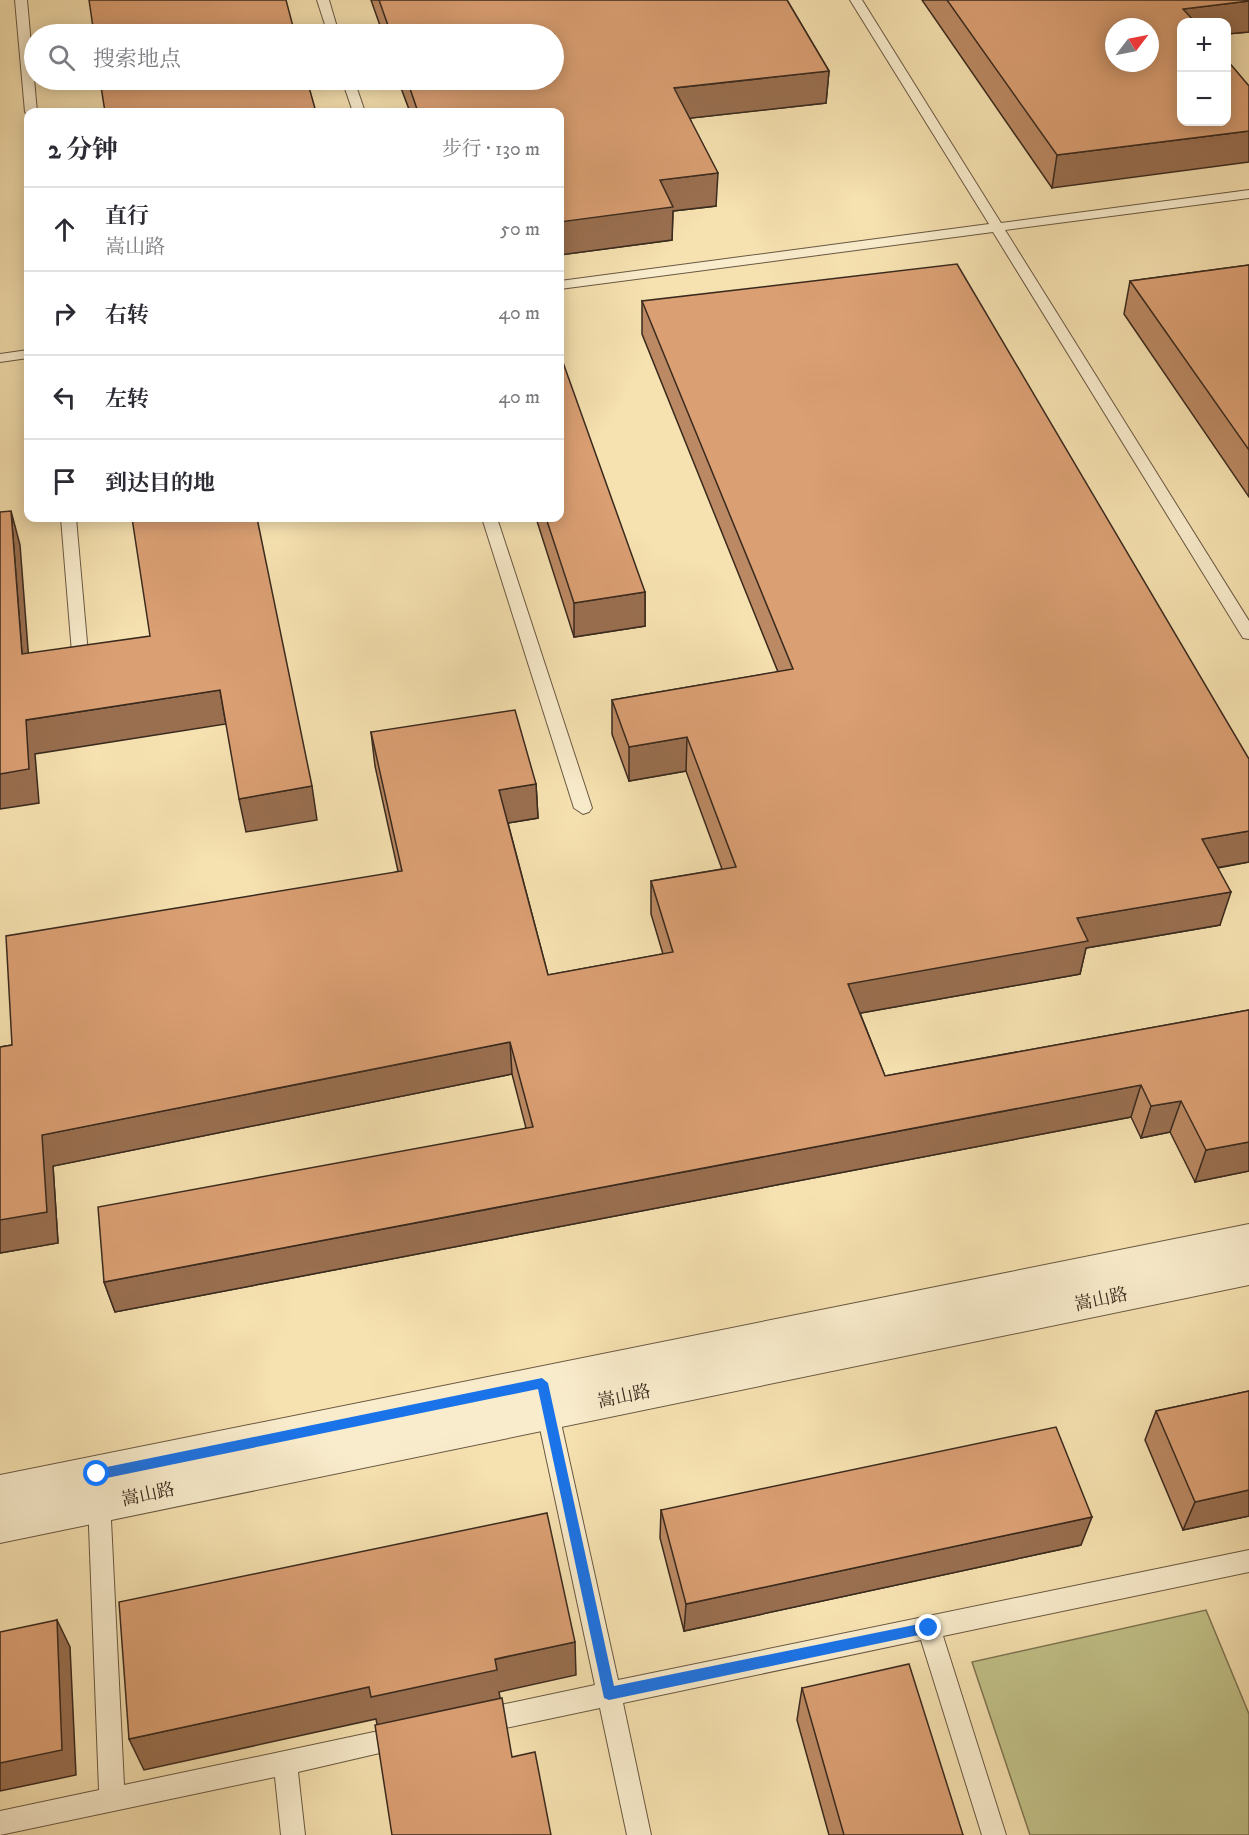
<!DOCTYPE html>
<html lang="zh">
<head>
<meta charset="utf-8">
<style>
	:root { --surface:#fff; --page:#f2f2f3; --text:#2b2b33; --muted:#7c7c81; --line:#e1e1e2 }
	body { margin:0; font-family:"IM FELL DW Pica","Noto Serif SC",serif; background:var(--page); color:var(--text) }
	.controls { position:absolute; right:18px; top:18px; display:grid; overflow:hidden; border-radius:12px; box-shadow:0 3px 15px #0003 }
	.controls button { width:54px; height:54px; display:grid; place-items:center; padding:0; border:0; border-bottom:2px solid var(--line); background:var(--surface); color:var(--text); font:30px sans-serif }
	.compass { position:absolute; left:1105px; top:18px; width:54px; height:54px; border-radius:50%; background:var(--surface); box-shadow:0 3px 15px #0003; rotate:58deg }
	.stop { position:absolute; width:18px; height:18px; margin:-14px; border:4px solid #1a73e8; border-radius:50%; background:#fff }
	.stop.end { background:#1a73e8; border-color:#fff; box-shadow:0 2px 6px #0008 }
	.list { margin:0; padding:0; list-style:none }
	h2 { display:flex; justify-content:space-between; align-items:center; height:78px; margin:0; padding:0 24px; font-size:26px }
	h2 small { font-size:20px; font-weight:400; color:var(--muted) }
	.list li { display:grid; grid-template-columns:39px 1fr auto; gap:18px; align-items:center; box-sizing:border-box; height:84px; padding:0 24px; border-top:2px solid var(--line) }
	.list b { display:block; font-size:22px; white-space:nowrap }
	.list p { margin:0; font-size:20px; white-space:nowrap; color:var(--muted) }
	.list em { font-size:20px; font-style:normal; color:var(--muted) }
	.icon { flex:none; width:33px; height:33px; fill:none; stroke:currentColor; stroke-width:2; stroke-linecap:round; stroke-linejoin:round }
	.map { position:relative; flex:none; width:1249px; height:1835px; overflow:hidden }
	.search { position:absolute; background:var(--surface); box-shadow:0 3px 15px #0003; left:24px; top:24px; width:540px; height:66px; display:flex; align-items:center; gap:15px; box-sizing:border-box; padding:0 21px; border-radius:33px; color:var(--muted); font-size:22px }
	.panel { position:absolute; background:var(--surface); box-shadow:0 3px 15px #0003; left:24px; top:108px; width:540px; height:414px; border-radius:12px }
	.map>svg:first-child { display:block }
</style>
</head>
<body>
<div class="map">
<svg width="1249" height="1835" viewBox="0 0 1249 1835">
	<rect width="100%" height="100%" fill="#f6e1b0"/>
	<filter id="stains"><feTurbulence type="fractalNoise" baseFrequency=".00333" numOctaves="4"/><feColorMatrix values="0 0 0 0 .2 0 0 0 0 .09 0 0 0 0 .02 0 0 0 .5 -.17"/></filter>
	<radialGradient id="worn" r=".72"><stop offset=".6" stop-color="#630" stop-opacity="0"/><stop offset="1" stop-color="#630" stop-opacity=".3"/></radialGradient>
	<polygon fill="#c1c188" stroke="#7e7653" stroke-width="1.5" points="1206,1610 1249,1714 1249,1835 1030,1835 972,1662"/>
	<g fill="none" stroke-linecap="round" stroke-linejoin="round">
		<g stroke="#695842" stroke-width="2">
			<g id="service">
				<polygon points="15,0 27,0 37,112 28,112 28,115 25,112"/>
				<polygon points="317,0 329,0 339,34 328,34"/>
				<polygon points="850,0 862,0 1001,223 1249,190 1249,198 1005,230 1249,621 1249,639 1243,638 993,232 560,289 560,281 989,224"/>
				<polygon points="342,80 354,80 365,112 353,112"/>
				<polygon points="28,350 28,358 0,362 0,354"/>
				<polygon points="61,518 76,518 89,665 81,670 73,665"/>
				<polygon points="482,518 497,518 592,808 589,812 583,814 574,808"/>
				<polygon points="546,1395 554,1398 557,1405 618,1680 1249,1550 1249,1572 943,1636 1006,1835 982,1835 921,1640 623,1703 651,1835 627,1835 600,1708 482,1733 474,1729 470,1721 474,1713 482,1709 595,1685 535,1405 538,1398"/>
				<polygon points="99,1490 107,1493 110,1500 124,1785 402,1726 410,1730 414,1738 410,1746 298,1772 305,1835 281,1835 275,1777 0,1835 0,1811 99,1790 88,1500 91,1493"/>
			</g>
		</g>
		<g stroke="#695842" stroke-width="2">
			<polygon id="minor" points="1249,1224 1249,1285 0,1543 0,1475"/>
		</g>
		<use href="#service" fill="#f9eccc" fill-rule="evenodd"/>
		<use href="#minor" fill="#f9eccc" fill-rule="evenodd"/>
	</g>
	<g fill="#bb8963" stroke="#3a2a1e" stroke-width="1.5">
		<polygon points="371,0 787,0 829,71 826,103 690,118 716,206 673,211 672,240 560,255 560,112 410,112 398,80 554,80 554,34 383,34"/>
		<polygon points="922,0 1249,0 1249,32 1227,34 1182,22 1052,188"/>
		<polygon points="1249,265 1249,497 1124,314 1130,281"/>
		<polygon points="642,301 1249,759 1249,862 1218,868 1220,925 1086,948 1080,974 860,1013 885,1076 1249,1010 1249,1171 1195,1182 1170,1132 1141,1138 1131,1117 115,1312 104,1282 526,1128 512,1074 53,1166 58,1243 0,1253 0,1047 12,1045 398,871 375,766 371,732 536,784 538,818 508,823 548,975 663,954 651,914 651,881 722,869 686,771 629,781 612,734 612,700 778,672 642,334"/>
		<polygon points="536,518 560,518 645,592 645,626 574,637"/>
		<polygon points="1249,1391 1249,1516 1183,1530 1145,1440 1156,1411"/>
		<polygon points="661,1510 1081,1545 684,1631 660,1538"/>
		<polygon points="802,1688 963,1835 829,1835 797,1720"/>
	</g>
	<g fill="#996f50" stroke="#3a2a1e" stroke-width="1.5">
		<polygon points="1249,1 1249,32 1227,34 1227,22 1182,22 1183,9"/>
		<polygon points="829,71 826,103 674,120 674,88"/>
		<polygon points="1249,131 1249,162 1052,188 1057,155"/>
		<polygon points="718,173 716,206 673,211 672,240 560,255 560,222 660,180"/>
		<polygon points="11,511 20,545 31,688 22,654"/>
		<polygon points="645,592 645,626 574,637 574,603"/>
		<polygon points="220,690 226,724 35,754 39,803 0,809 0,774 26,720"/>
		<polygon points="687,737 686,771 629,781 629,747"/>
		<polygon points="536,784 538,818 502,824 499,790"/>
		<polygon points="312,786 317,820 246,832 239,799"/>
		<polygon points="1249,831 1249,862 1192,872 1202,839"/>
		<polygon points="1231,892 1220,925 1086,948 1080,974 844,1016 848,984 1077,918"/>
		<polygon points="510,1042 512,1074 53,1166 58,1243 0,1253 0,1220 42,1135"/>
		<polygon points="1141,1085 1131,1117 115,1312 104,1282"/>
		<polygon points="1181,1101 1170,1132 1141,1138 1151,1106"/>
		<polygon points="1249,1142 1249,1171 1195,1182 1206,1150"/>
		<polygon points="1249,1490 1249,1516 1183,1530 1195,1502"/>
		<polygon points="1092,1517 1081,1545 684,1631 686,1604"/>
		<polygon points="57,1620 70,1647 76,1775 0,1791 0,1763"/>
		<polygon points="575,1642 576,1675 499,1692 501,1703 378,1729 376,1719 144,1770 129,1739"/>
	</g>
	<g fill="#da9f73" stroke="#3a2a1e" stroke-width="1.5" fill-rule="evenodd">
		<polygon points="89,0 286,0 295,34 94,34"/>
		<polygon points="379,0 787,0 829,71 674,88 718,173 660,180 673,207 560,222 560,112 418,112 407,80 554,80 554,34 391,34"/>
		<path d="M947,0H1249V1L1183,9L1195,22H1182V122H1227V60L1249,86V131L1057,155ZM1114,27H1150V63H1114Z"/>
		<polygon points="100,80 307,80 316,112 105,112"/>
		<polygon points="957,264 1249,759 1249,831 1202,839 1231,892 1077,918 1088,941 848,984 885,1076 1249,1010 1249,1142 1206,1150 1181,1101 1151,1106 1141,1085 104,1282 98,1207 533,1127 510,1042 42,1135 47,1212 0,1220 0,1047 12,1045 6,936 402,871 371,732 515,710 536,784 499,790 548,975 673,952 651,881 736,867 687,737 629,747 612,700 793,669 642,301"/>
		<polygon points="1249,265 1249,450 1130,281"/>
		<polygon points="560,354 645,592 574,603 546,518 560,518"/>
		<polygon points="11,511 22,654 150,636 132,518 257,518 312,786 239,799 220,690 26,720 29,769 0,774 0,512"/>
		<polygon points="1249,1391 1249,1490 1195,1502 1156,1411"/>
		<polygon points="1056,1427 1092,1517 686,1604 661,1510"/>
		<polygon points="547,1513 575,1642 495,1659 497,1670 371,1697 369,1687 129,1739 119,1602"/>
		<polygon points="57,1620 62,1750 0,1763 0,1632"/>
		<polygon points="909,1664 963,1835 844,1835 802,1688"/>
		<polygon points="502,1698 512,1757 535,1752 551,1835 392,1835 375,1725"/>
	</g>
	<polygon fill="#1a73e8" points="542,1378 548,1383 614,1686 929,1622 935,1628 933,1632 609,1700 604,1698 538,1389 97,1480 91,1474 97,1469"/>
	<g text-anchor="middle" stroke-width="4.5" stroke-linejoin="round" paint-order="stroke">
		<g font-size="18" fill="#3a2a1e" stroke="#f9eccc">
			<text transform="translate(1101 1299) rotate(-12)" y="6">嵩山路</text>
			<text transform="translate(624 1396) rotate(-12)" y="6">嵩山路</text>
			<text transform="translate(148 1494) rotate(-12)" y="6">嵩山路</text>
		</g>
	</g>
	<rect width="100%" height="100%" filter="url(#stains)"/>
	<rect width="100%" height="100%" fill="url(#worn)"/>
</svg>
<div class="controls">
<button>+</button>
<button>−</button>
</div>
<svg class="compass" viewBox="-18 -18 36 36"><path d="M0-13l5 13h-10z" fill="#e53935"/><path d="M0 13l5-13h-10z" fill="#7c7c81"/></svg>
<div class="stop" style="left:97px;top:1474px"></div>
<div class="stop end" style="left:929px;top:1628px"></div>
<div class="search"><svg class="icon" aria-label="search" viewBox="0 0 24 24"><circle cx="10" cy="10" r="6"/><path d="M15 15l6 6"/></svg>搜索地点</div>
<section class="panel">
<h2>2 分钟<small>步行 · 130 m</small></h2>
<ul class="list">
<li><svg class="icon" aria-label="ahead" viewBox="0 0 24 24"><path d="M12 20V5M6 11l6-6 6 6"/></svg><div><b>直行</b><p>嵩山路</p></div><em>50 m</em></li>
<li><svg class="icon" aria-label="right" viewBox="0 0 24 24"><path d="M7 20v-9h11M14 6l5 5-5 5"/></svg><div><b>右转</b></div><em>40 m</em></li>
<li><svg class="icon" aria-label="left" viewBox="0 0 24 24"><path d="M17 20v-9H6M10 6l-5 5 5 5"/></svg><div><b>左转</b></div><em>40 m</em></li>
<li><svg class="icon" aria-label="arrive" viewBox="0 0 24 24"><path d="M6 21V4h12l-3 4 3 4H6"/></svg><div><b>到达目的地</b></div></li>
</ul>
</section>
</div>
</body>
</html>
